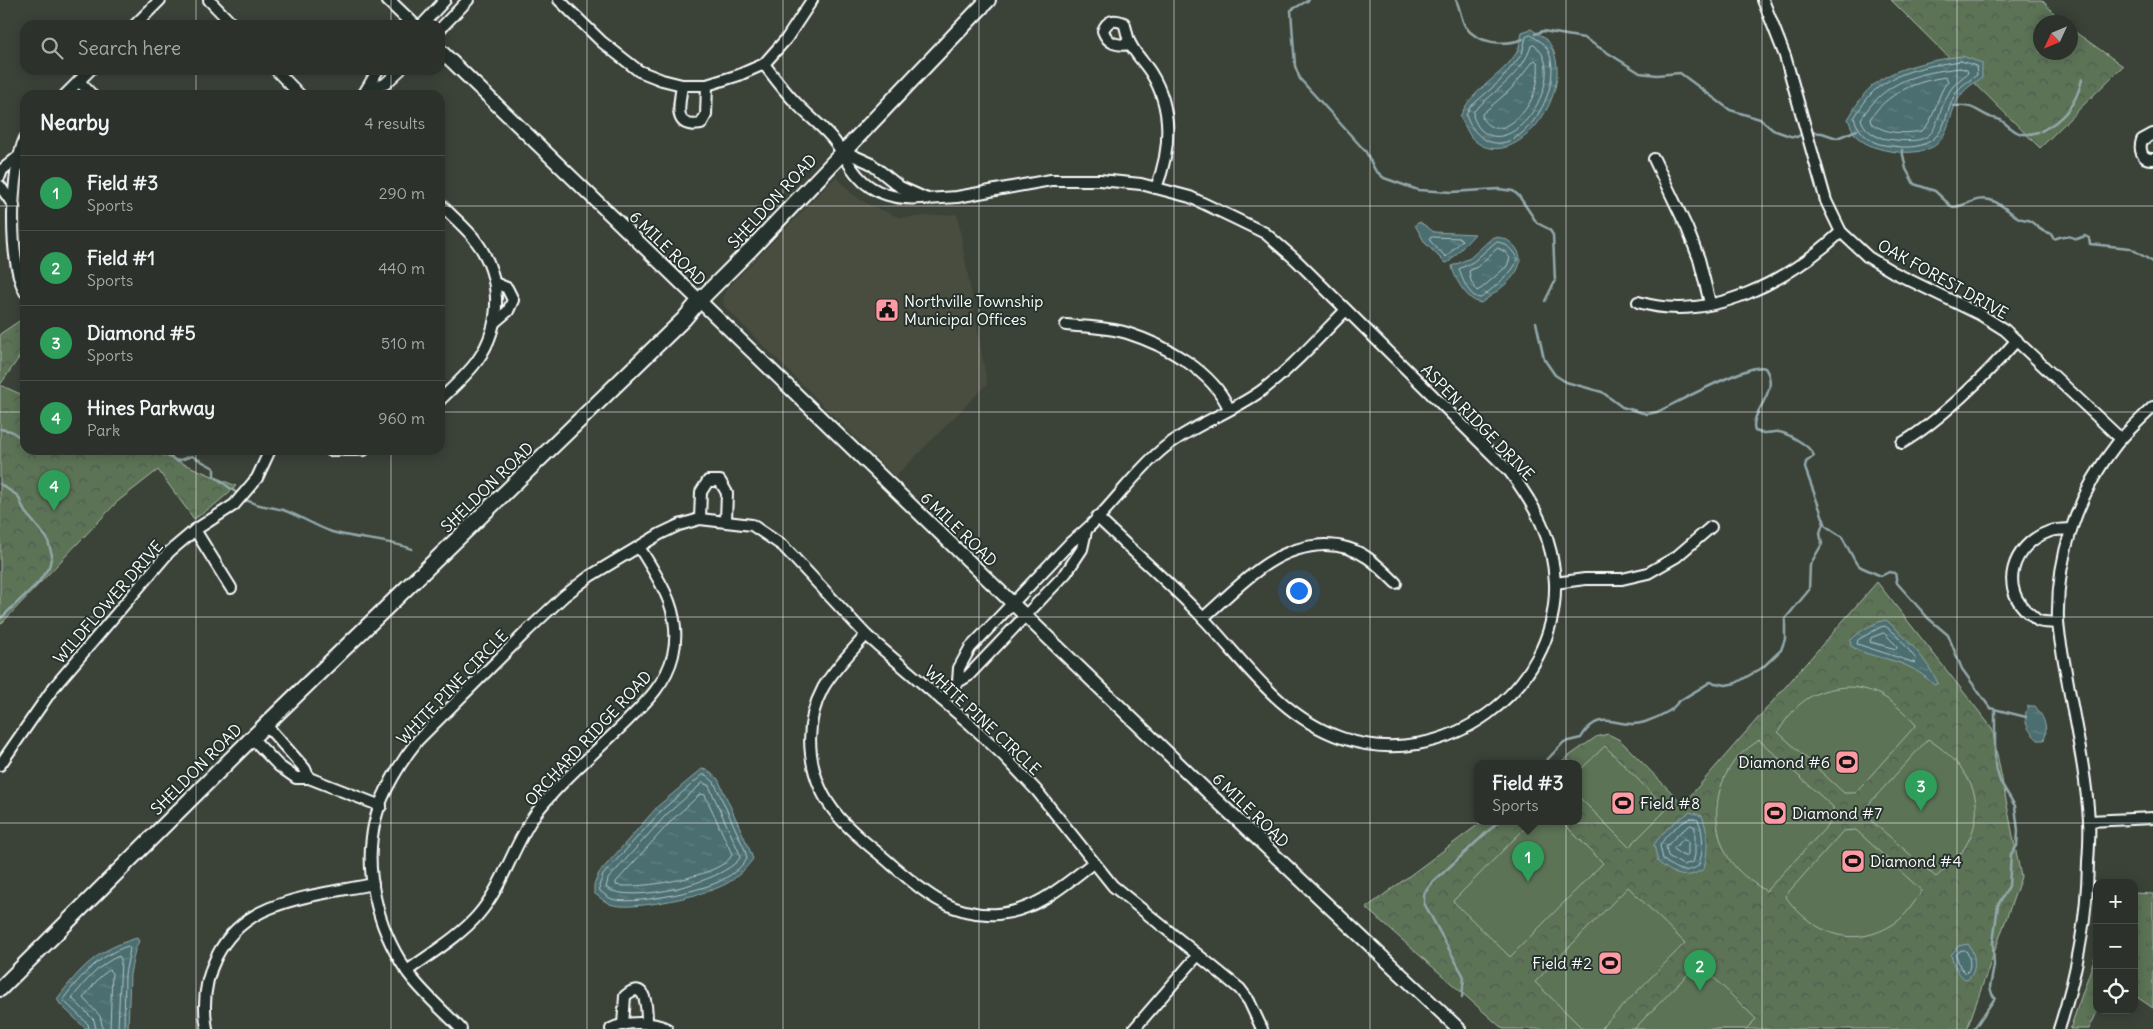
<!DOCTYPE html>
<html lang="en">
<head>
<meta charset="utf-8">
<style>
	:root { --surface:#2c322b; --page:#383e37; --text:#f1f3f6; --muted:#a6aaa9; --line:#484d47; --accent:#8c9099 }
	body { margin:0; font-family:Delius,sans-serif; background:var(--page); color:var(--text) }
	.controls { position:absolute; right:15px; bottom:15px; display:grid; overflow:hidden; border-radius:10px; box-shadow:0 2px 12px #0003 }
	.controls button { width:45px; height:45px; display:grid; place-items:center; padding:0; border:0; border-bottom:1px solid var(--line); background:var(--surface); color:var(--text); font:25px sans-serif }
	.compass { position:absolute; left:2033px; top:15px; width:45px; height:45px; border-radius:50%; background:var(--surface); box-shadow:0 2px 12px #0003; rotate:226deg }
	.you { position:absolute; left:1298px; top:590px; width:18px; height:18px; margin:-12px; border:4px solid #fff; border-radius:50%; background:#1a73e8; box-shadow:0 0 0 8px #1a73e833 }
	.badge { display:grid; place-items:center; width:32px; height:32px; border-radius:50%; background:var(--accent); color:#fff; font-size:16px; font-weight:700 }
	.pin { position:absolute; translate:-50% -41px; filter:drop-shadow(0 1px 2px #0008) }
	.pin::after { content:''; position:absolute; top:26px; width:18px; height:15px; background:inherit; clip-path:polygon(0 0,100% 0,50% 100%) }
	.popup { position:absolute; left:1474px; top:760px; width:108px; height:65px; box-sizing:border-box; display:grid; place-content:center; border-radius:10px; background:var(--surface); filter:drop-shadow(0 1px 4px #0005); font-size:16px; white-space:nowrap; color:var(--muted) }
	.popup b { font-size:19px; color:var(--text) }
	.popup::after { content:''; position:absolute; left:50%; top:100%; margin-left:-10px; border:10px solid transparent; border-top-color:var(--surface) }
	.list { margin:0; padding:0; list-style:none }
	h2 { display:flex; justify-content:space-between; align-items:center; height:65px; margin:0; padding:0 20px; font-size:21px }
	h2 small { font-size:16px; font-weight:400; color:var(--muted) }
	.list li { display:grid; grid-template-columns:32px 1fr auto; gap:15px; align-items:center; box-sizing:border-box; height:75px; padding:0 20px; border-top:1px solid var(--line) }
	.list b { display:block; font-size:19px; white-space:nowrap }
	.list p { margin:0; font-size:16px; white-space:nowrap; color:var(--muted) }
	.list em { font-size:16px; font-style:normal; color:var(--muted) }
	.icon { flex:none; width:28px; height:28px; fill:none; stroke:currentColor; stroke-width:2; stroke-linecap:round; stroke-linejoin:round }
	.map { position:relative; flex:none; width:2153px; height:1029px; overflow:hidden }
	.search { position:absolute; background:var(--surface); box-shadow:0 2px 12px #0003; left:20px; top:20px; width:425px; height:55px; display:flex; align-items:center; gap:12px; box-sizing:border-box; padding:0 18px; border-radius:15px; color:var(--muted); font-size:19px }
	.panel { position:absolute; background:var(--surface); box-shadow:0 2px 12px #0003; left:20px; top:90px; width:425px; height:365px; border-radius:15px }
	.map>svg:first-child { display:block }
</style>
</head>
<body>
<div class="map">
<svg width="2153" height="1029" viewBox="0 0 2153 1029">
	<defs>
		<pattern id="grass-tufts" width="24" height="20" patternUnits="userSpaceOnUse" patternTransform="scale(1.25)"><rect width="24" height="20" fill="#5c7357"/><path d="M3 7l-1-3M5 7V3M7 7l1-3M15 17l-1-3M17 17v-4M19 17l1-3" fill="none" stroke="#525a50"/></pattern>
		<pattern id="park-crowns" width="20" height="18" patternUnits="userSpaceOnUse" patternTransform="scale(1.25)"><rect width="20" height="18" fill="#5c7357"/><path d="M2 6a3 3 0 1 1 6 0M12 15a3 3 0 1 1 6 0" fill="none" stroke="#525a50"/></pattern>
		<pattern id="water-ripples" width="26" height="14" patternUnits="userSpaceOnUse" patternTransform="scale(1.25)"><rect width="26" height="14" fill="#4b6e71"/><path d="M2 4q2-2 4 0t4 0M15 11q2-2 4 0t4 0" fill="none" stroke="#668486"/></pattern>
	</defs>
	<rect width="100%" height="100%" fill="#3b4339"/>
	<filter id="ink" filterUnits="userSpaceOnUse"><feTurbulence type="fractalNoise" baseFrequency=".02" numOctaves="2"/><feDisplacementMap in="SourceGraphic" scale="10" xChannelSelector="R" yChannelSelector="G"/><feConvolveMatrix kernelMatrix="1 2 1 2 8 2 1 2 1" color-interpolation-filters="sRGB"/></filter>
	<g filter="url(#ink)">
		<polygon fill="#4a4e41" points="836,177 852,194 869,205 901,218 957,214 987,384 895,477 724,306 723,298 726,290"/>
		<g fill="url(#grass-tufts)" stroke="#aeb9ab">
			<polygon points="2134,893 2153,894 2153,1008 2134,995"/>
			<polygon points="2097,951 2098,1010 2089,1029 2070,1029"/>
		</g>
		<g fill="url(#park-crowns)" stroke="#aeb9ab">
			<polygon points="1891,0 2042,0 2062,22 2040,22 2040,52 2070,52 2071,29 2123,66 2040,148"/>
			<polygon points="25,317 25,349 0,385 25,396 25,450 151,450 236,486 217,503 194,519 158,470 117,502 0,625 0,334"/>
			<polygon points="1877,582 1992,728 2021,877 1967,1029 1503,1029 1366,908 1483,821 1578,821 1578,763 1559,763 1596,737 1608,734 1620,740 1683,804"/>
		</g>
		<g fill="#5c7357" stroke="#aeb9ab">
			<path d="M1846,687C1877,687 1896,703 1916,725L1855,793H1844L1778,732C1796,703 1811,690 1846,687Z"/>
			<path d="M1928,739C1972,768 1994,808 1959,856C1953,864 1943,870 1936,877L1867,817V806Z"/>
			<path d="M1759,740L1833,807V820L1766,891C1756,885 1746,878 1738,870C1711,842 1710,794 1733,763C1739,754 1750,747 1759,740Z"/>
			<polygon points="1605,746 1667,809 1629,847 1578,796 1578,772"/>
			<polygon points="1532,821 1561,821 1603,863 1510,957 1453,901"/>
			<path d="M1856,830L1922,891C1914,902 1907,915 1895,923C1853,951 1812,933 1785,896L1843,831Z"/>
			<polygon points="1628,887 1685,943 1600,1029 1583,1029 1535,982"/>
			<polygon points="1699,963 1756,1019 1746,1029 1634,1029"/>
		</g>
		<g fill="url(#water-ripples)" stroke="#93a8aa">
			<path d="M1531,29C1538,34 1547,38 1551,46C1578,94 1510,180 1471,137C1467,131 1464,123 1460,117C1471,89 1502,77 1517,52C1520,46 1521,38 1522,32Z"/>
			<path d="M1962,56L1982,63V78C1975,82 1966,88 1961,95C1950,109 1951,129 1938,143C1922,159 1871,153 1856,136C1853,132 1850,124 1848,119C1855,108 1861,96 1871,87C1892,67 1934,60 1962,56Z"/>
			<polygon points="1420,222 1434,232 1475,234 1449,262 1445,263 1425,243 1415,225"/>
			<path d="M1493,237C1503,237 1510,240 1516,248C1532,270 1497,291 1481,303C1467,301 1454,278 1452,266L1470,258Z"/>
			<path d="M1886,620C1905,635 1928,662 1938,683L1934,685C1924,675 1914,668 1900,663C1884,657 1866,656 1851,646L1850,641C1859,631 1873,623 1886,620Z"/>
			<path d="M2028,706H2035C2043,716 2049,727 2044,740H2038C2027,730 2022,720 2028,706Z"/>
			<path d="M702,769L707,770L718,779L749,848L753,859C743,872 733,882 717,888C698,896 629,912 610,904C605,902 599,897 594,893V885L599,873L658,806Z"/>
			<path d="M1690,812L1702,816C1709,833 1708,851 1704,869C1684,881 1675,875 1658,862L1654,845C1663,830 1676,821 1690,812Z"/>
			<path d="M137,938L139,941L135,950L130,974L128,1029H86L60,1004L57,999C81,967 98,949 137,938Z"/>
			<path d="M1968,944C1976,955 1978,971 1967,980C1957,975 1954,965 1951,955L1958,946Z"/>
		</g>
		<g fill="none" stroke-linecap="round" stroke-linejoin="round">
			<g stroke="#b7c5c6" stroke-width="1">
				<path d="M1531,35C1536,39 1543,42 1546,47C1569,83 1521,162 1484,139C1475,133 1469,125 1466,115L1470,107L1500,81L1522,54L1526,37Z"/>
				<path d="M1534,45C1571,71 1516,161 1481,130C1477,126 1475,121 1473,116L1474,111C1494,91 1523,74 1531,46Z"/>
				<path d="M1535,60L1538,63C1539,77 1537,89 1530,102C1524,114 1504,135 1490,126C1485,123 1482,120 1482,114L1510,90Z"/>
				<path d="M1961,61L1976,66L1977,75C1970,80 1961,85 1956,93C1951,101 1948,112 1945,121C1935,150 1909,149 1884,145C1870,143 1858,132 1854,118C1860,109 1867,97 1875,90C1899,70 1932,65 1961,61Z"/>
				<path d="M1960,68L1967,70L1968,73C1962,78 1955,83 1951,89C1929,126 1945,147 1887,139C1876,138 1864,130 1861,119C1885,80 1918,73 1960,68Z"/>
				<path d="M1946,77L1948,81C1936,95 1936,119 1922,131C1903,134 1886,134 1871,123L1870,119C1887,93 1916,81 1946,77Z"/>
				<polygon points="1433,237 1460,238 1462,240 1446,257 1430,241 1430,238"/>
				<path d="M1496,242C1503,242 1508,246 1512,251C1513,252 1516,256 1517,258C1519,269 1489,291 1481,298C1469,298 1462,278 1459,269L1473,262Z"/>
				<polygon points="1498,248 1505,252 1510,258 1507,266 1482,288 1477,291 1471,281 1469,271 1477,267"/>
				<polygon points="1881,627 1885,626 1896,634 1916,659 1915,663 1857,644 1858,640"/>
				<polygon points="1884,633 1897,646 1896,649 1870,642 1871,638"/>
				<path d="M703,775H706L714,782L745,850L747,859C739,870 730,876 718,882C700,891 630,906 612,899C608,898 603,893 600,891L599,886L603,875L662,810Z"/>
				<path d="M703,783L709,786L739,852L740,858C723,882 631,905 606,888L608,879L666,815Z"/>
				<path d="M701,794L705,795L732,854C726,876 636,890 616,885V882L672,820Z"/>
				<path d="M1691,818L1698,820C1704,833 1704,853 1698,866C1685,875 1674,869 1663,859L1660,846C1666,833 1679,824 1691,818Z"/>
				<polygon points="1691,825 1695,827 1695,855 1693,862 1683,865 1668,856 1666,847 1678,834"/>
				<polygon points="1684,839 1688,840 1688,854 1686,857 1678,853 1674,849"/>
				<path d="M1964,950L1967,952C1970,959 1972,968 1966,973L1960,967L1956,955L1960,951Z"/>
				<path d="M89,1029L88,1024L64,1001V998C81,975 100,955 128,946L130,949L125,974L124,1029"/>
				<path d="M96,1029L94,1020L72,998C85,982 99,964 119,956L121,959L118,1029"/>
				<polyline points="103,1029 100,1016 83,998 100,977 109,970 112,973 110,1029"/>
			</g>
			<g stroke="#93a8aa" stroke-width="2.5">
				<polyline points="1309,0 1291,10 1295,66 1300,79 1366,152 1375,170 1384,178 1418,190 1452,192 1499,189 1513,191 1519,196 1537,223 1549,229 1553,235 1555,281 1545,301"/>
				<path d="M1456,0C1460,8 1461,19 1465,26C1477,44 1505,46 1523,39"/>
				<polyline points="1535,34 1543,31 1584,38 1640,73 1657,75 1680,73 1730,110 1760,119 1773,130 1790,136 1797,137 1803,133"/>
				<path d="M1953,106C1974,105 1973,109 1990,117C1994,119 1999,118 2002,121C2015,131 2019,138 2038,132"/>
				<path d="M2041,131C2064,120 2077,103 2082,79"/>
				<polyline points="1808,132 1822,133 1837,138 1857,130"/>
				<path d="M1902,150L1906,169L1914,184L1935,191L1952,207C1966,207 1975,196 1990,200C2002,203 2009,213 2019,218C2023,220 2027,219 2030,221C2038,226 2040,232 2050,233L2054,239C2064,235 2067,235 2077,239L2085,236L2089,238L2090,244L2130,248L2153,262"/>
				<path d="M1536,322L1544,359L1555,375L1566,382L1602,392L1622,407L1647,414L1657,412C1674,404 1753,361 1765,368C1782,392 1748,412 1755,431C1762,434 1767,433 1774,432C1784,430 1811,446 1814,456L1806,462L1805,468L1826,526L1842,537L1856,563L1861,567L1881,576L1889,572L1895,573L1897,583L1928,618L1948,635L1962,669L1990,708L2026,717"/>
				<polyline points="0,429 11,431 25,441"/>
				<polyline points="149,450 154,452 161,451 177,461 192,456 214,468 214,476 238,494"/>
				<polyline points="0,484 18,496 25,512 47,538 52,555 49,567 38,583 0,619"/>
				<path d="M243,498C254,506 269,506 283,510C300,516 315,526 332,532C359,540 386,539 412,549"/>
				<path d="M1544,763L1564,742L1581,738C1600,705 1618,731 1645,722C1651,720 1664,714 1669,711C1674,708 1676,703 1681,700C1690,694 1700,689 1710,682L1726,685L1736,683L1762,668L1781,650L1785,639V619L1809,590L1810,565L1822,544L1820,533L1824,520"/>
				<polyline points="1462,997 1464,977 1424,903 1424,894 1431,884 1499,821"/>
				<polyline points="1974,1029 1995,998 1992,994 1990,987 1994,966 1993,943 1998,905 2009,886 2011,854 2017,846 2018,831 2015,806 2000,781 1995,765 1995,710"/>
			</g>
			<g stroke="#fff" stroke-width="14">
				<g id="minor">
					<polyline points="209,0 233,25"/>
					<polyline points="559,0 602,42 639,71 662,80 682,85 707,85 739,75 764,64 787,38 812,0"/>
					<polyline points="1763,0 1785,56 1826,201 1841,232 1868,257 1893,272 1981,315 2005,330 2121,439"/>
					<polyline points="135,25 160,0"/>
					<polyline points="422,25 445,0"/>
					<polyline points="440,29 468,0"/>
					<path d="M1130,44C1117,46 1108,44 1103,31C1107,20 1114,19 1124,23C1127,30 1127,39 1131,45C1136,55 1145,63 1151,73C1173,108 1171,150 1156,188"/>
					<path d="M764,64C774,77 784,91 796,103C807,115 821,125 832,138C842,150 848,165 858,176C873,194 898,200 921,198"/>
					<polyline points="276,70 300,95"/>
					<polyline points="79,81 92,95"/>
					<path d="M682,85C680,104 671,129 701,124L706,115L707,85"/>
					<polyline points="368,89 385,84 400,70"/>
					<polyline points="65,95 90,70"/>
					<polyline points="363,95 378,70"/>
					<path d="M2153,134L2142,140C2139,149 2141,160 2153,159"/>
					<path d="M25,138C10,172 8,259 25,292"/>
					<path d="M843,151L870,163L900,187L927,199L957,197L1051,180H1100L1141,184L1190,197L1234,218L1265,233L1295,259L1510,472C1536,507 1553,538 1555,583C1558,691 1443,773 1342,738C1280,717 1245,662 1202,617C1169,582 1132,551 1097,517"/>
					<polyline points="1654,159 1687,228 1699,259 1710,303"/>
					<polyline points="0,176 2,170 18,157"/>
					<polyline points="0,186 14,206"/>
					<path d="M440,204C451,215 463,225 473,237C502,273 504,323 477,361C467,375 453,387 440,400"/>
					<polyline points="495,283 507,288 513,300 508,311 495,322"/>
					<path d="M1638,302C1711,324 1789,280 1841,232"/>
					<path d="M1066,325C1086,327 1107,327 1127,333C1165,345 1213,371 1229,409"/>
					<path d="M1902,443C1941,420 1987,374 2017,340"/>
					<polyline points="329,450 364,450"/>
					<polyline points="700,519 701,492 708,481 720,481 727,493 726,520"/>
					<polyline points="195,530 231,588"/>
					<polyline points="1555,583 1585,579 1622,579 1648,573 1676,557 1711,527"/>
					<path d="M1203,618C1240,586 1272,546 1325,545C1340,545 1355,549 1368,558C1378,565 1387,574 1396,583"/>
					<path d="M2058,623C2053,622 2044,623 2039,621C2036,620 2033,616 2030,614C1998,589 2012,545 2048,532C2054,529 2064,530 2071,529"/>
					<path d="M866,635C851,652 834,669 823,688C801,729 808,781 838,816C853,834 874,849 891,864C924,892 951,917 998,914C1036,911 1064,885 1093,863"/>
					<path d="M958,682L959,668L970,648L1071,542C1107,516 1130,475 1165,447C1195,424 1230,413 1261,391C1289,371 1321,335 1346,310"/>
					<polyline points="942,700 958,682 968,676 1066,573 1082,549 1086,531"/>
					<polyline points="266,725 305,769 309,778"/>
					<polyline points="252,738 279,766 296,778 309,778 381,806"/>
					<polyline points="0,765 54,687 169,552 195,530 234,505 257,478 270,450"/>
					<polyline points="2089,821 2153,818"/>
					<path d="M407,971C430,954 459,937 478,915C504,885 513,845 536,813C560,782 592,755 621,727C642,706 666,685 673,655C683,613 660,581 639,547"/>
					<path d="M623,1025L625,996C647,977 647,1010 647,1024"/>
					<path d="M207,1029C198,978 220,928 270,908C302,895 339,891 373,884"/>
					<path d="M461,1029C444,1011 420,991 406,970C377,927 362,868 376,817C382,792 402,760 418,740L528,630L564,596L590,576L660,534L679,525L700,519L752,525L783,546L866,635L971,725L1004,756L1037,791L1113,886L1240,989L1249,1001L1262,1029"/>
					<path d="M611,1029C626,1021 652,1021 667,1029"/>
					<polyline points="1134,1029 1198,955"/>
					<path d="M2059,1029C2077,974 2087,920 2088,862C2089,848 2090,834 2089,820C2086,773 2075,724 2067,678C2064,659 2059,640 2058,621C2056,559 2077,494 2116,445C2127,431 2141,419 2153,407"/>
				</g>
			</g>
			<g stroke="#fff" stroke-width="16">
				<g id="tertiary">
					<polyline points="388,0 414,25"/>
					<polyline points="440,50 1214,798 1459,1029"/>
				</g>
			</g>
			<g stroke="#fff" stroke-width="18">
				<polyline id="secondary" points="0,989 252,738 684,319 699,301 751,249 988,0"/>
			</g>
			<use href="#minor" stroke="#26332d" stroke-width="10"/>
			<use href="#tertiary" stroke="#26332d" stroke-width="12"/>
			<use href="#secondary" stroke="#26332d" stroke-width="14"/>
		</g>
	</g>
	<path fill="none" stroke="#fff" stroke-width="1" stroke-opacity="0.55" d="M196,0V25M391,0V25M587,0V1029M783,0V1029M979,0V1029M1174,0V1029M1370,0V1029M1566,0V1029M1762,0V1029M1957,0V1029M196,70V95M391,70V95M0,206H25M440,206H2153M0,412H25M440,412H2153M196,450V1029M391,450V1029M0,617H2153M0,823H2153"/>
	<defs>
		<g id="civic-square" transform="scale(1.25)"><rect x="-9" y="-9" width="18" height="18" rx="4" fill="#ff9aa2" stroke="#26332d"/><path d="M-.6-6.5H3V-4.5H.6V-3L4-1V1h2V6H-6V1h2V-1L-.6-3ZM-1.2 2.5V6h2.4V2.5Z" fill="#111"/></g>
		<g id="stadium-square" transform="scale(1.25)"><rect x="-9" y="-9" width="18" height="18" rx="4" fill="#ff9aa2" stroke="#26332d"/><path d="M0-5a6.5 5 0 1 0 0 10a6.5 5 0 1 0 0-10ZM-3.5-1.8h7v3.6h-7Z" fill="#111"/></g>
	</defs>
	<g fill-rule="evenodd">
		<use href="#civic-square" x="887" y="310"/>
		<use href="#stadium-square" x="1847" y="762"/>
		<use href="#stadium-square" x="1623" y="803"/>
		<use href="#stadium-square" x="1775" y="813"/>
		<use href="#stadium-square" x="1853" y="861"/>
		<use href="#stadium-square" x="1610" y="963"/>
	</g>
	<g text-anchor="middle" stroke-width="4" stroke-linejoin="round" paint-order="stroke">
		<g font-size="16" fill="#fff" stroke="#26332d">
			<text transform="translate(772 201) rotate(-47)" y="6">SHELDON ROAD</text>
			<text transform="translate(668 248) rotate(44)" y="6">6 MILE ROAD</text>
			<text transform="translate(1943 279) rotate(29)" y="6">OAK FOREST DRIVE</text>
			<text transform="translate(1478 422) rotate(46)" y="6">ASPEN RIDGE DRIVE</text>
			<text transform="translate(487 487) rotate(-44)" y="6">SHELDON ROAD</text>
			<text transform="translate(959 529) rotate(44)" y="6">6 MILE ROAD</text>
			<text transform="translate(108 602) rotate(-49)" y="6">WILDFLOWER DRIVE</text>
			<text transform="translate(452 687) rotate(-46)" y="6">WHITE PINE CIRCLE</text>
			<text transform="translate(983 720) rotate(43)" y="6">WHITE PINE CIRCLE</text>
			<text transform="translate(588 738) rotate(-47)" y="6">ORCHARD RIDGE ROAD</text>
			<text transform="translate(196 769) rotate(-45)" y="6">SHELDON ROAD</text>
			<text transform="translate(1251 810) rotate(44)" y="6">6 MILE ROAD</text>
		</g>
		<g font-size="16" fill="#fff" stroke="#26332d" text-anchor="start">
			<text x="904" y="307">Northville Township<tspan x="904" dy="18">Municipal Offices</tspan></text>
			<text x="1830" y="768" text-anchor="end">Diamond #6</text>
			<text x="1640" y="809">Field #8</text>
			<text x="1792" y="819">Diamond #7</text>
			<text x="1870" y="867">Diamond #4</text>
			<text x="1592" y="969" text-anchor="end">Field #2</text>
		</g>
	</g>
</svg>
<div class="controls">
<button>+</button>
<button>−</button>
<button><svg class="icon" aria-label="locate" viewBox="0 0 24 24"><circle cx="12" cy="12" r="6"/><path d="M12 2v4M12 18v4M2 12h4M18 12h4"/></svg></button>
</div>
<svg class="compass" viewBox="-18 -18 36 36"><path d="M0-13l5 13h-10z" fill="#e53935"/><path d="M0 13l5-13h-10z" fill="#a6aaa9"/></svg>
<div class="you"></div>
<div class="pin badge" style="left:1528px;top:882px;background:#2e9e5b">1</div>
<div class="popup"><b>Field #3</b>Sports</div>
<div class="pin badge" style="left:1700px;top:991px;background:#2e9e5b">2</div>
<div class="pin badge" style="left:1921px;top:811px;background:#2e9e5b">3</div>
<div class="pin badge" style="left:54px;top:511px;background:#2e9e5b">4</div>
<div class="search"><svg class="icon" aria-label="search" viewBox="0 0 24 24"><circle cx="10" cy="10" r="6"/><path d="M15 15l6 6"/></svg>Search here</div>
<section class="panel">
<h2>Nearby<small>4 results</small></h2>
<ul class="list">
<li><span class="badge" style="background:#2e9e5b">1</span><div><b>Field #3</b><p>Sports</p></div><em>290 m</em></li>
<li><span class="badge" style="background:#2e9e5b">2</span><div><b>Field #1</b><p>Sports</p></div><em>440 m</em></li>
<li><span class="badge" style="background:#2e9e5b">3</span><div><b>Diamond #5</b><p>Sports</p></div><em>510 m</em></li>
<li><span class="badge" style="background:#2e9e5b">4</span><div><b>Hines Parkway</b><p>Park</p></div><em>960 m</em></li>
</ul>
</section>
</div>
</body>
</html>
